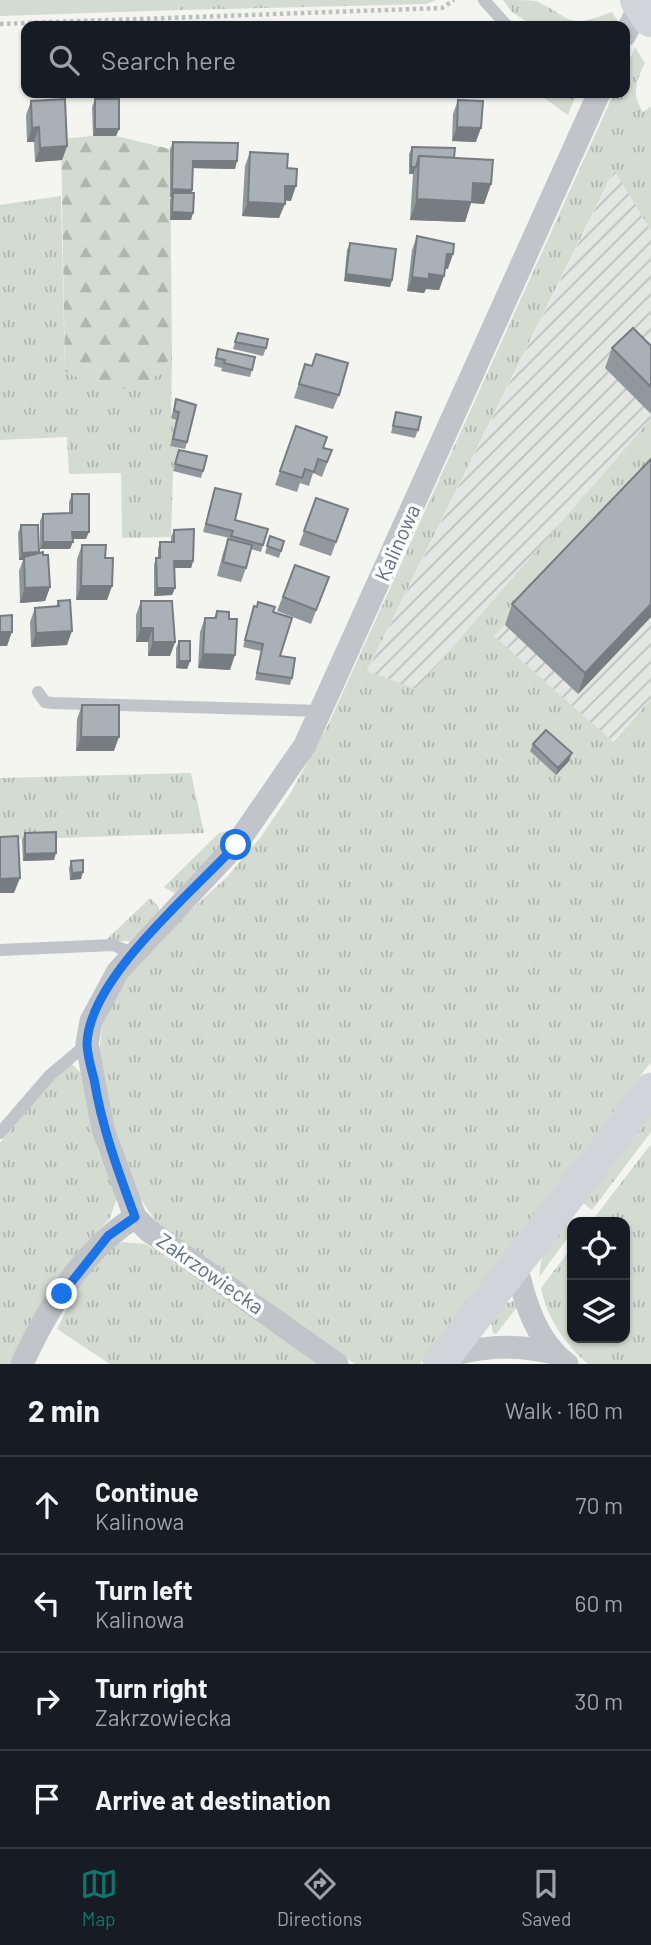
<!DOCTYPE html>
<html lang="en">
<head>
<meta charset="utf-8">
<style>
	:root { --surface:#171b24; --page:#20242c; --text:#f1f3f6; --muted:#9ea1a6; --line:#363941; --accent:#0f766e }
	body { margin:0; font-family:Barlow,sans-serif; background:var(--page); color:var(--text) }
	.controls { position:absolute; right:21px; bottom:21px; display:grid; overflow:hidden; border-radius:14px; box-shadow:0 2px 5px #0004 }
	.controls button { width:63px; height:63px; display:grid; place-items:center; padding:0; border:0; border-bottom:2px solid var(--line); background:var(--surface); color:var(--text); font:35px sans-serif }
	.stop { position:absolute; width:21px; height:21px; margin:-16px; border:5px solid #1a73e8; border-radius:50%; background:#fff }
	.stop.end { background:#1a73e8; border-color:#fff; box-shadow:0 2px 7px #0008 }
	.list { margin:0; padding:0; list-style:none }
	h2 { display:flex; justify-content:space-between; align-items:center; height:91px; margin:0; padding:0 28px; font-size:30px }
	h2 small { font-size:23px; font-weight:400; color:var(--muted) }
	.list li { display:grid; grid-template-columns:46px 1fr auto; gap:21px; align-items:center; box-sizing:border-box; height:98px; padding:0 28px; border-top:2px solid var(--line) }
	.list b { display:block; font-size:26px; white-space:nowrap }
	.list p { margin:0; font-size:23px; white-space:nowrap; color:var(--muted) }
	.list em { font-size:23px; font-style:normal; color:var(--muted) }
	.icon { flex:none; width:38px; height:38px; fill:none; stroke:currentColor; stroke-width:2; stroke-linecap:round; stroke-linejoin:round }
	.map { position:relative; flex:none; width:651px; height:1364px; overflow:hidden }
	.search { position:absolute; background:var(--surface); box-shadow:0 2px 5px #0004; left:21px; right:21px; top:21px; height:77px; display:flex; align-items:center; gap:18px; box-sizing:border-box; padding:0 24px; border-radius:14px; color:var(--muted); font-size:26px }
	.sheet { height:483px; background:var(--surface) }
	nav { display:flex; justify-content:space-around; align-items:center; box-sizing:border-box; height:98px; border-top:2px solid var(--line); background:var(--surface); font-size:19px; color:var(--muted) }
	nav a { display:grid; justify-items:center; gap:4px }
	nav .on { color:var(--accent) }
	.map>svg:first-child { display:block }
</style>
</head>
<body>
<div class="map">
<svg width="651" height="1364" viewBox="0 0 651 1364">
	<defs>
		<pattern id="industrial-furrows" width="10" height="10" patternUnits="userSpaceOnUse" patternTransform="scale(1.75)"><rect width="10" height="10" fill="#e4e6e3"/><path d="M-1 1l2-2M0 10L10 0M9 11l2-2" fill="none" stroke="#bcbfbd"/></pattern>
		<pattern id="grass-tufts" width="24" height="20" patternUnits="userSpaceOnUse" patternTransform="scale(1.75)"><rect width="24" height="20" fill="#d4dbd1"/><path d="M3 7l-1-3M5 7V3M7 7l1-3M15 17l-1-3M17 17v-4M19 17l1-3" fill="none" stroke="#afb6af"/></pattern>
		<pattern id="forest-firs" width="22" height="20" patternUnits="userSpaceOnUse" patternTransform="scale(1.75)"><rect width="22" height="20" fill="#d4dbd1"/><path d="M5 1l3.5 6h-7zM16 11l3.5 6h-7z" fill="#afb6af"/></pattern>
	</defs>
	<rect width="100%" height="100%" fill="#f4f4f0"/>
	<polygon fill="url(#industrial-furrows)" points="615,169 651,231 651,699 564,794 367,672"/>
	<g fill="url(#grass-tufts)">
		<polygon points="178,0 436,0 426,4 179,10"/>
		<path d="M503,0C513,0 527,0 536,1C575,19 564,30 612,12L621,26H533L512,12Z"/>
		<path d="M635,47L645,63C636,81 631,94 643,112L651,106V231L614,170L367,671L416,689L651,419V471L494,636L613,742L651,699V1062L420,1364H355L157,1223L132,1186L112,1124L99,1053L103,1019L132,970L158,940L227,877L260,838L290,794L329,723L614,93H625V70Z"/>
		<polygon points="537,93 577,93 568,115"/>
		<polygon points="61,196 65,371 146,387 172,356 171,418 176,420 170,445 179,448 173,471 171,537 122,538 121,473 69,474 67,437 0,440 0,205"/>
		<polygon points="191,773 204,833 0,840 0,778"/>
		<polygon points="228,831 231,834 176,894 164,887 219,833"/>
		<polygon points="150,898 159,907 159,912 130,941 105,941"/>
		<polygon points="71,1063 81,1073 98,1151 117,1198 110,1218 92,1238 14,1364 0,1364 0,1143 61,1069"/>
		<polygon points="651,1111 651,1132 592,1210 581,1201"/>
		<path d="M651,1144V1364H588C566,1346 546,1316 541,1288L572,1247V1338H625V1222H591Z"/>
		<polygon points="564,1224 572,1232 539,1277 542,1256"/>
		<path d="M122,1242L145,1244L158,1252L318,1364H110L57,1329C73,1299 89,1256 122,1242Z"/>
		<polygon points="513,1301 518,1306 496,1334 493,1333 491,1322 504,1304"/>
	</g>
	<path fill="url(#forest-firs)" d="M93,136H116L170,149L172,356L146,387C111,392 96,388 65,371L61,139Z"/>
	<polygon fill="#d4dbd1" points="0,0 178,0 179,10 0,16"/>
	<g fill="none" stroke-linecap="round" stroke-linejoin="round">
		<polyline stroke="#bdbec1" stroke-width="4.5" stroke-dasharray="3.5 3.5" stroke-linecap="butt" points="0,24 442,8 454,0"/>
		<g stroke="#c1c4c8" stroke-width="12">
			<polyline points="484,0 507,26"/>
			<polyline points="38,692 45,702 52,703 322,711"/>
			<polyline points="0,950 113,945 132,953"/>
			<polyline points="0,1133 50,1075 87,1044"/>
		</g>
		<g stroke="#c1c4c8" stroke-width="23">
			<polyline points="625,35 643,0"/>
			<path d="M516,1264C524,1300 536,1341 567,1364"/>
			<path d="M444,1357C481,1346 513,1344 550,1352"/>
			<path d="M22,1364C47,1309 83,1250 135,1217"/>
			<polyline points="337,1364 149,1231 135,1217 103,1129 87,1044 91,1021 118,971 236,845 305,745 599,93"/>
		</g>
		<polyline stroke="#d1d5da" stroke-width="33" points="439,1364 651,1089"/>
		<polyline stroke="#d1d5da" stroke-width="38" points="639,0 651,18"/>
	</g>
	<g fill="#91989d">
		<polygon points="95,99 119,129 116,136 93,136 92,107"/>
		<polygon points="458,100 476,142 452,141 453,114"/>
		<polygon points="31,101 67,146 62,160 35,162 34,142 27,142 26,115"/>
		<polygon points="173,142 235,169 193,168 191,220 170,220 170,200 171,197 170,197 170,149"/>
		<polygon points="412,147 454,158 491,184 484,204 471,203 465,222 410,220 413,174 409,174 409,154"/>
		<polygon points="250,152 287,168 291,201 285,200 279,218 242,216 245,166"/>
		<polygon points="417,236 448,269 445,268 444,276 439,290 426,289 424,293 407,291 412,250"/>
		<polygon points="350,243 392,280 390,287 344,281 347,250"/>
		<polygon points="238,333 266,348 263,356 233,349"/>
		<polygon points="651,346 651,414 605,368 612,348"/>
		<polygon points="218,349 252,370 250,377 221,371 222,368 214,366"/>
		<polygon points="316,354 339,395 333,409 294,398 305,364 312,366"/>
		<polygon points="176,399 187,442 185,449 170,446 176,420 171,418"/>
		<polygon points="396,412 418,430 415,438 391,433"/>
		<polygon points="296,426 323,448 332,450 322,477 313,473 309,486 300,483 297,492 275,485"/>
		<polygon points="179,450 203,471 201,478 173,471"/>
		<polygon points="651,459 651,617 578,694 505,625 512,604"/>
		<polygon points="215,488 235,520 263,545 261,552 251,549 246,568 241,582 217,576 223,553 228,539 230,538 203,532"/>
		<polygon points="72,494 86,539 73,539 70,549 40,549 40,521 43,514 69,513 69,502"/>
		<polygon points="316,498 348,509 331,556 299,545"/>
		<polygon points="21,525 39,553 50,587 45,601 20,603 19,571 23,560 19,560 18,533"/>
		<polygon points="174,530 193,561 191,568 175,568 175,588 172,595 154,596 154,565 156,558 158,558 158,549 160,542 171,542 171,537"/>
		<polygon points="270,536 284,541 279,558 265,553"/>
		<polygon points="82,545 105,558 112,586 107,600 76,600 77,559"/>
		<polygon points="295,565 329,577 311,624 277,611"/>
		<polygon points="58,601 67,645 31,647 30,622 35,608 56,607"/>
		<polygon points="141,601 175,642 170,656 148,656 148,642 136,642 136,615"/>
		<polygon points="254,606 273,612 280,656 292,678 290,685 255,680 261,651 243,647"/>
		<polygon points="217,611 230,670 198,668 200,632 205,618 214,618"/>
		<polygon points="179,641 190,661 187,669 176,668 176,648"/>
		<polygon points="82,705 114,751 76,751 77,719"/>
		<polygon points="533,744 569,761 556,775 530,751"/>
		<polygon points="25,833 54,860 23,861 22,840"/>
		<polygon points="71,861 81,879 70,880 69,868"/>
	</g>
	<g fill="#767c80">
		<polygon points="39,127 34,142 27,142 32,128"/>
		<polygon points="457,127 481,128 476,142 452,141"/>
		<polygon points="95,129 119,129 116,136 93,136"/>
		<polygon points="67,146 62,160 35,162 40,148"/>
		<polygon points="193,161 237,161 235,169 190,168"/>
		<polygon points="411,167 416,167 413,174 409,174"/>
		<polygon points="473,183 491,184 484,204 471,203 465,222 410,220 417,199"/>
		<polygon points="285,186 296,186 291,201 280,200"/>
		<polygon points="172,189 192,190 190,198 173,193 171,197 170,197"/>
		<polygon points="248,202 285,204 279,218 242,216"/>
		<polygon points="172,212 193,213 191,220 170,220"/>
		<polygon points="447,254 453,254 448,269 442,268"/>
		<polygon points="346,274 392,280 390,287 344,281"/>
		<polygon points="429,274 444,276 439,290 426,289 424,293 407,291 412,277"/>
		<polygon points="72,532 89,532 86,539 70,539"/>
		<polygon points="43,542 73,542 70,549 40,549"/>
		<polygon points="39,552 24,560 24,557 23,560 19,560 22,553"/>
		<polygon points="174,561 193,561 191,568 172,568"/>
		<polygon points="81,586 112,586 107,600 76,600"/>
		<polygon points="50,587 45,601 20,603 25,588"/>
		<polygon points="157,588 175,588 172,595 154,596"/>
		<polygon points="651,604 651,617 578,694 585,673"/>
		<polygon points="141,628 153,628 148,642 136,642"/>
		<polygon points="72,631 67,645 31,647 36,633"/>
		<polygon points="0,632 12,632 7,646 0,646"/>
		<polygon points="153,642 175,642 170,656 148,656"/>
		<polygon points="203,654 235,655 230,670 198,668"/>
		<polygon points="179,661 190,661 187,669 176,668"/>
		<polygon points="81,737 119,737 114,751 76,751"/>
		<polygon points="572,753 569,761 556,775 558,768"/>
		<polygon points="56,853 54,860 23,861 25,854"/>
		<polygon points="83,872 81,879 70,880 72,873"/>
		<polygon points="20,878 14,893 0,893 0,879"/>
	</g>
	<g fill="#a9b1b7" stroke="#767c80" stroke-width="2">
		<polygon points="65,99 67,146 40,148 39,127 32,128 31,101"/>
		<rect x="95" y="99" width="24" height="30"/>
		<polygon points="458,100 483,101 481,128 457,127"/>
		<polygon points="173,142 238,143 237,161 193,161 192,190 172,189"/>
		<polygon points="412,147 455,148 454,158 419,156 416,167 411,167"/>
		<polygon points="250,152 288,154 287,168 297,169 296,186 285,186 285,204 248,202"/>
		<polygon points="419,156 493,160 491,184 473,183 472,202 417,199"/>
		<polygon points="173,193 194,193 193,213 172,212"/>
		<polygon points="417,236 454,244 453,254 447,254 444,276 429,274 429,279 412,277"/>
		<polygon points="350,243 396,249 392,280 346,274"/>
		<polygon points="633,328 651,346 651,387 612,348"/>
		<polygon points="238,333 268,339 266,348 235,342"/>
		<polygon points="218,349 255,357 252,370 224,363 225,360 216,358"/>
		<polygon points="316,354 348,363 339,395 299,384 305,364 312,366"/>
		<polygon points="176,399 196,405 187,442 173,439 179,412 174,411"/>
		<polygon points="396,412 421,417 418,430 393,426"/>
		<polygon points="296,426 327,437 323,448 332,450 327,462 318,459 314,472 305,469 302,478 280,471"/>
		<polygon points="179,450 207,456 203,471 175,464"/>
		<polygon points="651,459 651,604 585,673 512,604"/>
		<polygon points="215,488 241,494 235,520 268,529 263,545 231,536 233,531 206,524"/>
		<polygon points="72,494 89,494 89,532 72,532 73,542 43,542 43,514 72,513"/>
		<polygon points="316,498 348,509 336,542 304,531"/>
		<polygon points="21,525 38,525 39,552 22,553"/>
		<polygon points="194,529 193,561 174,561 175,588 157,588 156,558 160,558 160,542 174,542 174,530"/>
		<polygon points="270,536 284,541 281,551 267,546"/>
		<polygon points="228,539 252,545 246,568 223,562"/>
		<polygon points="82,545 106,545 105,558 113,558 112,586 81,586"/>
		<polygon points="43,552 43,555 48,555 50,587 25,588 24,557"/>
		<polygon points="295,565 329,577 316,610 283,597"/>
		<polygon points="70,600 72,631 36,633 35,608 59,606 58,601"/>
		<polygon points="141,601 172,601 175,642 153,642 153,628 141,628"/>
		<polygon points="258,602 275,607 273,612 292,618 280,656 295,658 292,678 257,673 263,644 245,640 254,606 257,607"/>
		<polygon points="217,611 229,612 229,619 237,619 235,655 203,654 205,618 216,618"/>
		<polygon points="12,615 12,632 0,632 0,616"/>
		<rect x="179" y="641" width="11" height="20"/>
		<polygon points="82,705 119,705 119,737 81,737"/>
		<polygon points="546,730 572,753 558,768 533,744"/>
		<polygon points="56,832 56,853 25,854 25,833"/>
		<polygon points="18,836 20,878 0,879 0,837"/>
		<polygon points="83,860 83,872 72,873 71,861"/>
	</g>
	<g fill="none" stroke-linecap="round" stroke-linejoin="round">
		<path stroke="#1a73e8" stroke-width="9" d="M62,1294L108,1236L135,1217C118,1171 102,1128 94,1079C91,1068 87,1054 87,1043C90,977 192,893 236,845"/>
	</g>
	<g text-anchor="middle" stroke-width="7" stroke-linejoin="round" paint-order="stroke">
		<g font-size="21" fill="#627183" stroke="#fff">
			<text transform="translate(398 543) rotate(-66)" y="7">Kalinowa</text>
			<text transform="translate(210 1274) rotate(35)" y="7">Zakrzowiecka</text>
		</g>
	</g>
</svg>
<div class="controls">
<button><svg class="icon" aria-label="locate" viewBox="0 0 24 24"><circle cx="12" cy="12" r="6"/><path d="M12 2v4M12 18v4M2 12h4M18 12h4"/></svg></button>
<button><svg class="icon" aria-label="layers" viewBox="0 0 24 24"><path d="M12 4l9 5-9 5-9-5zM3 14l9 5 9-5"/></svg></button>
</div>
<div class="stop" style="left:236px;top:845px"></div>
<div class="stop end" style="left:62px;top:1294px"></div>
<div class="search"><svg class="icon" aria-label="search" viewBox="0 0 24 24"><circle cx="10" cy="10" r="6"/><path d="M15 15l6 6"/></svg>Search here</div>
</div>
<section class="sheet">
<h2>2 min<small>Walk · 160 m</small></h2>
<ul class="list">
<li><svg class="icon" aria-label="ahead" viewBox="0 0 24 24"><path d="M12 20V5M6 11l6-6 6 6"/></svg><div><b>Continue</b><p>Kalinowa</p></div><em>70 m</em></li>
<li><svg class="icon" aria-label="left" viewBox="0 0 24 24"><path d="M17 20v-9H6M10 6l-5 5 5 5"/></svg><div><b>Turn left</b><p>Kalinowa</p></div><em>60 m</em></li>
<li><svg class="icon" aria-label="right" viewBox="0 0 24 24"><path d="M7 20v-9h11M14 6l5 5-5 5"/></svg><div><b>Turn right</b><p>Zakrzowiecka</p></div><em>30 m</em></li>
<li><svg class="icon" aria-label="arrive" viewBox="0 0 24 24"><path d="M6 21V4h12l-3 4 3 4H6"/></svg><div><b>Arrive at destination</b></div></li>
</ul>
</section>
<nav>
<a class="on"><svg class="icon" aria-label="map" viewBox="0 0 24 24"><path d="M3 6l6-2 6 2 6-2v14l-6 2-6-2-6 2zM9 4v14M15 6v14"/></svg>Map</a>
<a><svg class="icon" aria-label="directions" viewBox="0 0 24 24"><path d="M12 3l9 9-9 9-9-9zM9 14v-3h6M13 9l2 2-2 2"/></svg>Directions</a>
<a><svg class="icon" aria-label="saved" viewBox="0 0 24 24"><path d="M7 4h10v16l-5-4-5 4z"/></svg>Saved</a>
</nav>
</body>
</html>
